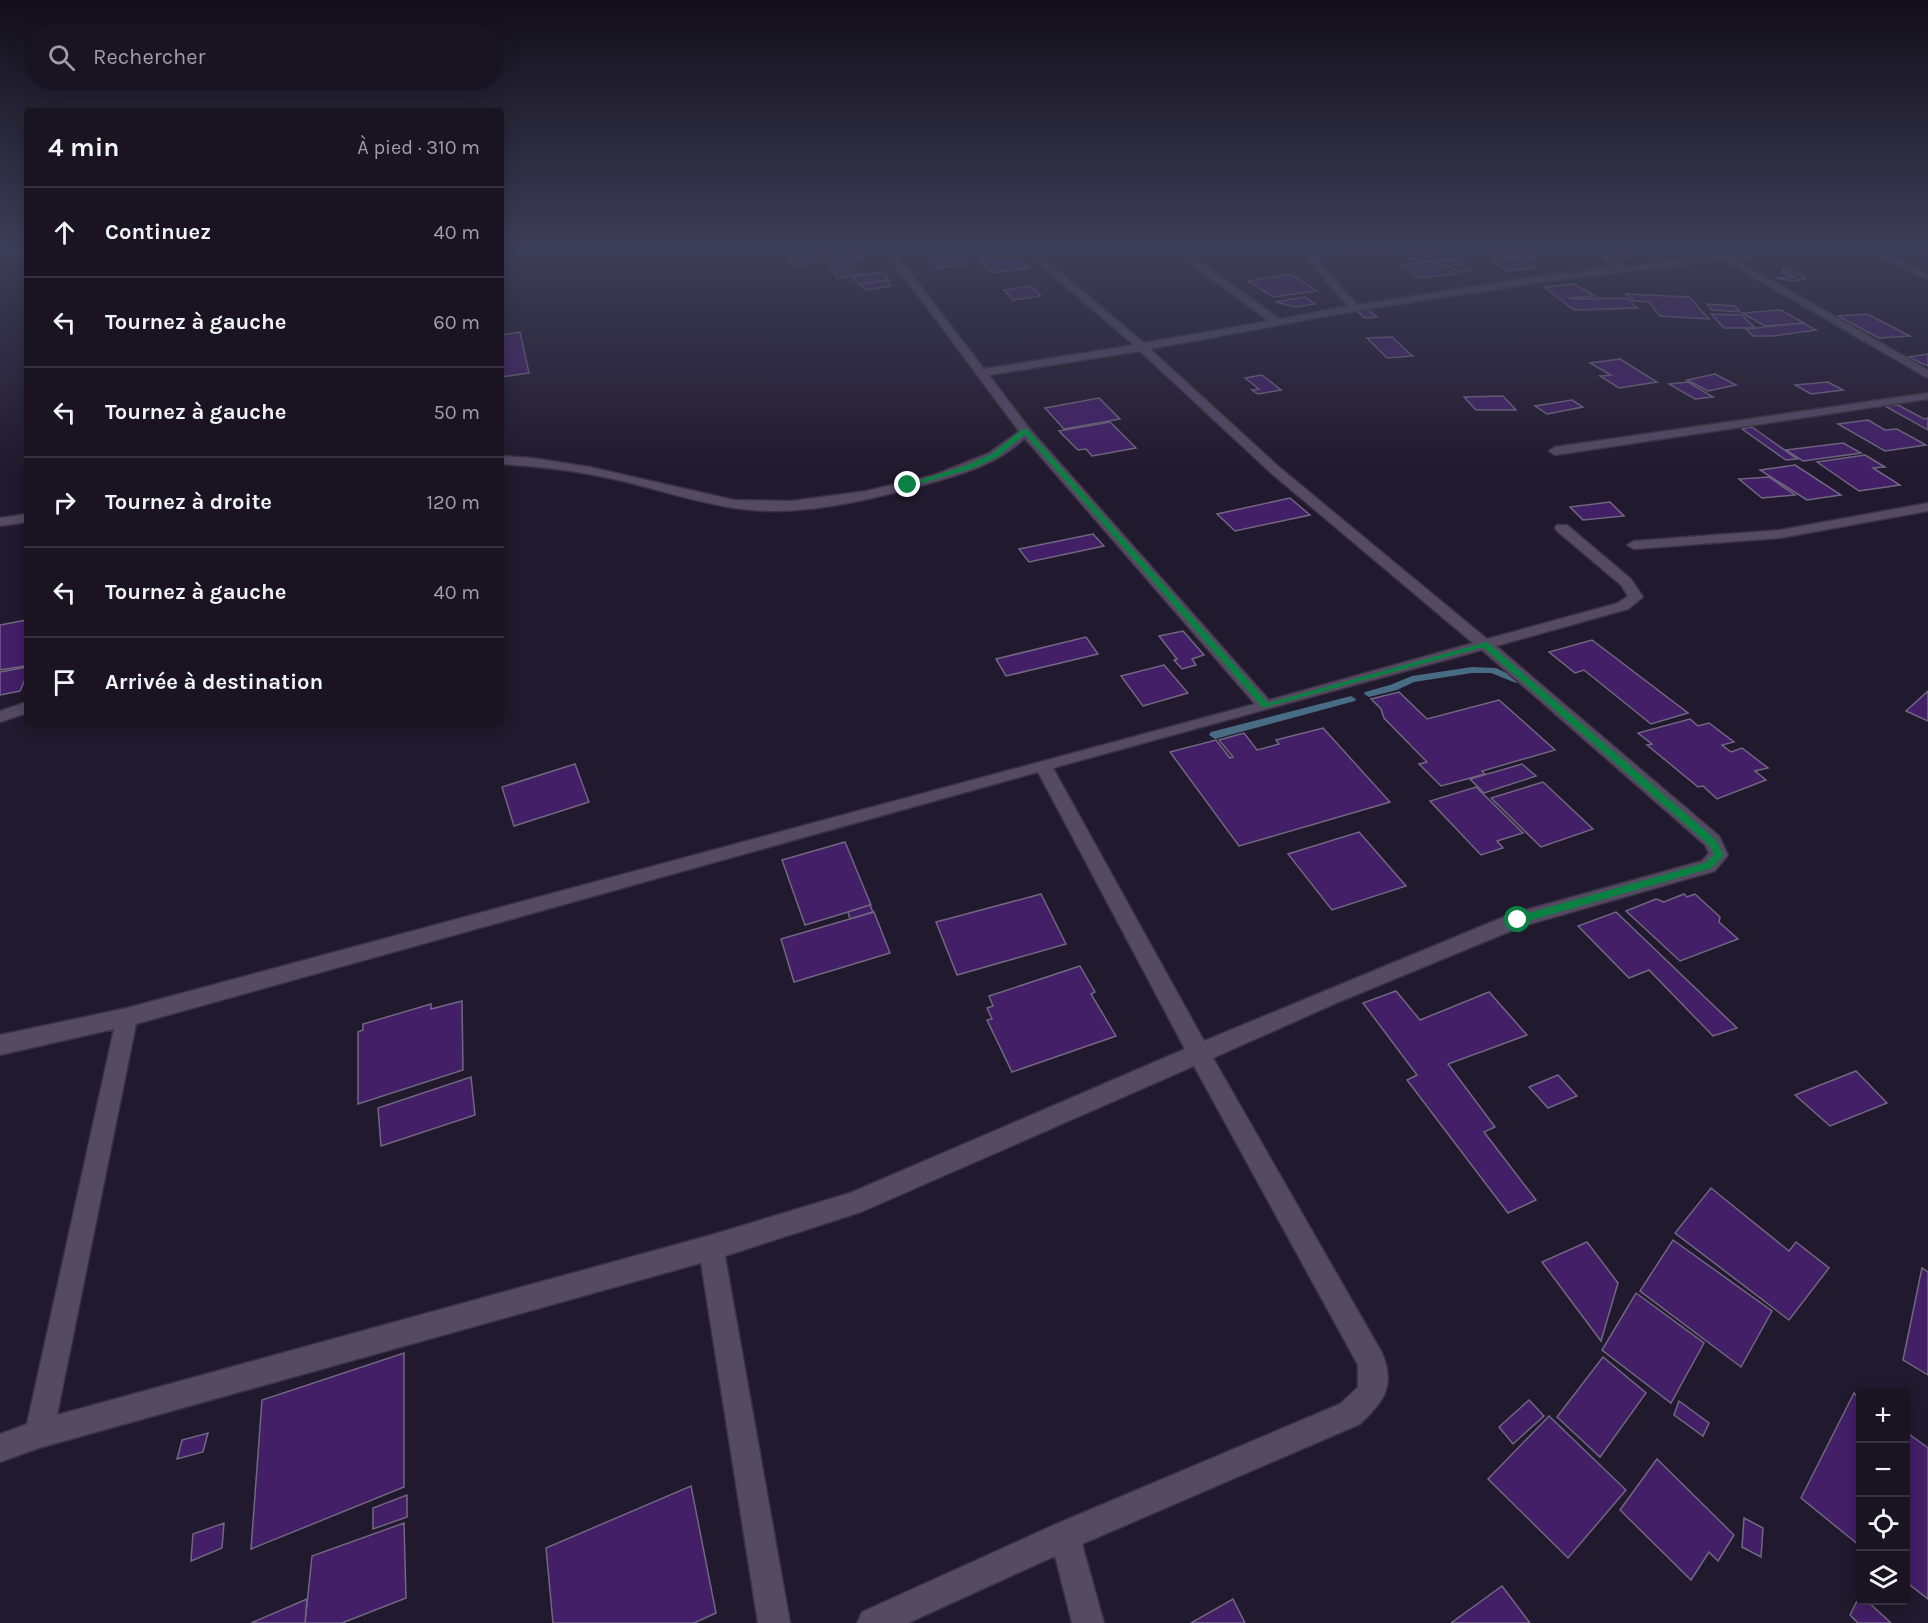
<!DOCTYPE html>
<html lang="fr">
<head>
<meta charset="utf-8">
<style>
	:root { --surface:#191322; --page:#26202f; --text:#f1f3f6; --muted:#9f9ea5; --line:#373240 }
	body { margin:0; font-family:Karla,sans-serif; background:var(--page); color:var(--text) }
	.controls { position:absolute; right:18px; bottom:18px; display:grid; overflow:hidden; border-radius:6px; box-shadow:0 3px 15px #0003 }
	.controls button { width:54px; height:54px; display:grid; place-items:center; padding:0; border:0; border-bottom:2px solid var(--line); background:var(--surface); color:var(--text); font:30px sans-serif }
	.stop { position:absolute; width:18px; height:18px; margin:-14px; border:4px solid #0b8043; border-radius:50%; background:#fff }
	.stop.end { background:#0b8043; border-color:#fff; box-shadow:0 2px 6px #0008 }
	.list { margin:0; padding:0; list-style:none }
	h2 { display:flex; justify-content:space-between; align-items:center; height:78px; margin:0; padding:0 24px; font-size:26px }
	h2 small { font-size:20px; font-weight:400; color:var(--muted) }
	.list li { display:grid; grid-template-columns:39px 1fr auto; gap:18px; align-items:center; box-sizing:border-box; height:90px; padding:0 24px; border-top:2px solid var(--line) }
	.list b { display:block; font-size:22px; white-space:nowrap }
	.list em { font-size:20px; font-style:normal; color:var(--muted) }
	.icon { flex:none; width:33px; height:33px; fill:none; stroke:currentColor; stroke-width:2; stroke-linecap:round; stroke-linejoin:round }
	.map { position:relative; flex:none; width:1928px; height:1623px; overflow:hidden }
	.search { position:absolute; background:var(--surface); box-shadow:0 3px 15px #0003; left:24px; top:24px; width:480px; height:66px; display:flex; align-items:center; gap:15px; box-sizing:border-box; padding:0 21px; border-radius:33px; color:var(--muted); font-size:22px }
	.panel { position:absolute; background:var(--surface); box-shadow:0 3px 15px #0003; left:24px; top:108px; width:480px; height:618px; border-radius:6px }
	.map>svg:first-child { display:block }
</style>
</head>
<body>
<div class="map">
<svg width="1928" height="1623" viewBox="0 0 1928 1623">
	<rect width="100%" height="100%" fill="#21192d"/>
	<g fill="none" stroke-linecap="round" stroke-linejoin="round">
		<g fill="#486c84" fill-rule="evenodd">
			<polygon points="1472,667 1496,668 1521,680 1516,683 1491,673 1472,673 1414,682 1397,690 1369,697 1364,694 1365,692 1390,685 1412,676"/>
			<polygon points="1351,696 1356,699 1355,701 1215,739 1209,735 1211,732"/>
		</g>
	</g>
	<g fill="#421f67" stroke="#716780" stroke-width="1.5">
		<polygon points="1344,248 1379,248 1385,254 1351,255"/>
		<polygon points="1386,248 1415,248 1419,252 1391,253"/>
		<polygon points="1518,248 1534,248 1544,256 1529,257"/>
		<polygon points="1605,248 1621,248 1634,256 1618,257"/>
		<polygon points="1673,248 1688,248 1698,253 1681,254"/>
		<polygon points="828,249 832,255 857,252 862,258 844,260 849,266 853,266 860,275 838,278 817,250"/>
		<polygon points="1504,249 1514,257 1494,258 1484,250"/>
		<polygon points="1435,251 1448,259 1419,262 1405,254"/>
		<polygon points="803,255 808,260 816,259 818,262 794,266 787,257"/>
		<polygon points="941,255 945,259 958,257 965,265 937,268 928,256"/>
		<polygon points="1017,257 1029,268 992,273 980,261"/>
		<polygon points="1520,258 1535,268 1506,271 1492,260"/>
		<polygon points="1455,260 1471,271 1458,272 1446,264 1440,265 1435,262"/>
		<polygon points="1434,261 1454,274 1419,278 1400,265"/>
		<polygon points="1783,269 1801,274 1805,279 1792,281 1777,278 1796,277 1783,272"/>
		<polygon points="884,272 889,280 858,284 852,276"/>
		<polygon points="1291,274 1317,291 1273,297 1248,281"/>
		<polygon points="886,280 891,286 865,290 860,284"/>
		<polygon points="1574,284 1595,296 1570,298 1572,299 1626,298 1638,308 1574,310 1544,287"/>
		<polygon points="1031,286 1041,296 1013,300 1004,290"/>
		<polygon points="1626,294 1689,297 1709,319 1660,316 1649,302 1633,301"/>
		<polygon points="1305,297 1315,304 1296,307 1275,302"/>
		<polygon points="1707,304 1735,306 1740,312 1712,310"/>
		<polygon points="1366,308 1377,317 1365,318 1358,312"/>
		<polygon points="1781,310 1804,323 1765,326 1742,313"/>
		<polygon points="1711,314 1742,315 1755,328 1724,328"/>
		<polygon points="1867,314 1910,336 1879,338 1838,316"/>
		<polygon points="1803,323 1816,330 1772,336 1753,336 1746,329"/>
		<polygon points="520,332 529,373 501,377 501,335"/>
		<polygon points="1392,337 1410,354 1413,356 1387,358 1367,338"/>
		<polygon points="1928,354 1928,366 1908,357"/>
		<polygon points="1620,359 1657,382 1619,388 1600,376 1611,375 1590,363"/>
		<polygon points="1715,374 1736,385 1708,391 1687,380"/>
		<polygon points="1262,375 1281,390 1258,394 1252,390 1259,389 1245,378"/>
		<polygon points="1688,382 1713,397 1695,399 1669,384"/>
		<polygon points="1828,382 1843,390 1811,394 1795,385"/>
		<polygon points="1503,396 1516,410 1476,410 1464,397"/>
		<polygon points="1099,398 1120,419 1064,429 1045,408"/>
		<polygon points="1572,400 1583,407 1547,414 1535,406"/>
		<polygon points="1898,405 1924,419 1928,418 1928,430 1885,406"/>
		<polygon points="1868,420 1885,430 1897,429 1926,445 1885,451 1838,424"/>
		<polygon points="1110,422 1136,448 1092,456 1086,449 1078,450 1059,431"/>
		<polygon points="1752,427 1797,459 1786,460 1742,429"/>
		<polygon points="1843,443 1861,453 1803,461 1786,450"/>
		<polygon points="1865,455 1885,467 1873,468 1900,485 1859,491 1817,462"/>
		<polygon points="1795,465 1841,495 1807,500 1760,470"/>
		<polygon points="1769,477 1795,495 1762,498 1739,479"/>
		<polygon points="1290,498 1310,515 1235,531 1217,514"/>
		<polygon points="1610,502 1624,516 1583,520 1570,507"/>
		<polygon points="1093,534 1104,546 1029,562 1019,549"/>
		<polygon points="27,620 27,660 25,666 0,670 0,625"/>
		<polygon points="1183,631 1204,655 1192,659 1196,665 1182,669 1174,660 1177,659 1159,636"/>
		<polygon points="1086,637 1098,654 1006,676 996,659"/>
		<polygon points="1592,640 1688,713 1651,724 1584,670 1575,673 1549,652"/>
		<polygon points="1164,665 1188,693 1143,706 1121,676"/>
		<polygon points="27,667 27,675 20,691 0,695 0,672"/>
		<polygon points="1928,691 1928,721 1906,711"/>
		<polygon points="1399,692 1427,719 1499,700 1555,750 1482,771 1485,774 1441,786 1419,764 1427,762 1384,718 1381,709 1371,699"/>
		<polygon points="1690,719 1698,726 1709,723 1734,742 1722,745 1731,752 1742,748 1768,768 1755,771 1766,780 1717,799 1703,786 1698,787 1647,745 1652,744 1638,733"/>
		<polygon points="1323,728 1390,802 1239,846 1170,752 1216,740 1230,758 1233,757 1219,740 1244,733 1257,750 1279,744 1276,740"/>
		<polygon points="575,764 589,802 514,826 502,787"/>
		<polygon points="1522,764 1536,776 1484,793 1470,779"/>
		<polygon points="1543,782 1593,829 1541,847 1491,798"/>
		<polygon points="1476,787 1523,833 1497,841 1503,848 1481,855 1430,801"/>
		<polygon points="1359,832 1406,886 1332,910 1288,854"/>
		<polygon points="845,842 871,905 805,925 782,860"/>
		<polygon points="1041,894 1066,944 957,975 936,922"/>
		<polygon points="1684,894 1687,897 1695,894 1720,917 1719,922 1738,939 1680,961 1626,911 1656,899 1664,902"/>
		<polygon points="870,905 873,912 850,919 848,912"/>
		<polygon points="874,912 890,953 794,982 781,939"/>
		<polygon points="1616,912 1737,1028 1713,1036 1649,970 1629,978 1578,926"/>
		<polygon points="1080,966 1095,992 1091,994 1116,1036 1012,1072 987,1020 992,1019 987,1008 993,1006 989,996"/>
		<polygon points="1396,991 1420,1020 1489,992 1527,1035 1448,1064 1495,1127 1484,1132 1536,1200 1508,1213 1407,1080 1417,1075 1363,1003"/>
		<polygon points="462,1001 463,1070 358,1104 358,1032 363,1030 363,1024 431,1004 431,1009"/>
		<polygon points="1856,1071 1887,1103 1830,1126 1795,1095"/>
		<polygon points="1558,1075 1577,1096 1548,1108 1529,1087"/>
		<polygon points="471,1077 475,1115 381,1146 378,1108"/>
		<polygon points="1711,1188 1789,1251 1796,1242 1829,1268 1789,1320 1675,1233"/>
		<polygon points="1673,1240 1772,1311 1741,1367 1640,1291"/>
		<polygon points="1587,1242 1618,1283 1601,1341 1542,1262"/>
		<polygon points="1922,1268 1928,1272 1928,1375 1903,1360"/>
		<polygon points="1636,1293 1704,1343 1671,1403 1602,1350"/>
		<polygon points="404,1353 404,1487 251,1549 262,1400"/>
		<polygon points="1603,1357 1646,1393 1600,1457 1557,1417"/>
		<polygon points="1854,1393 1860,1399 1860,1546 1801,1498"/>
		<polygon points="1529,1400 1544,1416 1513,1444 1499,1427"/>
		<polygon points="1679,1401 1709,1423 1703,1436 1674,1415"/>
		<polygon points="1549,1416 1626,1490 1568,1558 1488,1479"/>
		<polygon points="1906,1432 1928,1448 1928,1599 1906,1582"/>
		<polygon points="208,1433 203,1452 177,1459 182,1440"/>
		<polygon points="1657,1459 1734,1535 1718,1561 1709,1552 1691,1580 1620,1510"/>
		<polygon points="691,1486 716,1613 694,1623 553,1623 546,1548"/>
		<polygon points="407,1495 407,1517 373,1529 373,1508"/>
		<polygon points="1744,1518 1763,1528 1761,1557 1742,1547"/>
		<polygon points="224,1523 222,1548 191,1561 193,1534"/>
		<polygon points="404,1523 406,1598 342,1623 305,1623 312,1556"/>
		<polygon points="1502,1586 1530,1623 1451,1623"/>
		<polygon points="1860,1595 1860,1600 1866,1600 1891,1623 1858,1623 1850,1615"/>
		<polygon points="307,1599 305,1623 251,1623"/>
		<polygon points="1233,1599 1245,1623 1191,1623"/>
	</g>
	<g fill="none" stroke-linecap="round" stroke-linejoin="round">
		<g stroke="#393242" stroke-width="3">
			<g id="lane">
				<path d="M1025,427L1031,431C1005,462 964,474 927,484C866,501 797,518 734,508C695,502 656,489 618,480C579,471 541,466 501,464V456L532,458L590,467L734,500L792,501L866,491L934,475L989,453Z"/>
				<polygon points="27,514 27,522 0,526 0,518"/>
				<polygon points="27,702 27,713 0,722 0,711"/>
			</g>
		</g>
		<g stroke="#393242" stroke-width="3">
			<g id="street">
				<polygon points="27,248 27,253 0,257 0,251"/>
				<path d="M879,248H888L912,275L984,369L1134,345L1021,248H1031L1144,343L1269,321L1170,248H1180L1280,319L1348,306L1315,268L1303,248H1312L1322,265L1357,305L1548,275L1614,268L1591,248H1601L1623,267L1727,253L1813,248L1735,259L1928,370V377L1924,376L1724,260L1548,281L1355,311L1150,349L1279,467L1487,639L1618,603L1628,596L1621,585L1557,531L1555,528L1557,525H1567L1631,579L1643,597L1628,609L1496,646L1719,836L1728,855L1715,871L1523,926L1341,1001L1213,1058L1382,1353C1396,1387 1383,1402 1360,1424L1082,1544L1104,1623H1072L1055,1556L908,1623H857L862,1612L1054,1525L1340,1404L1358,1387V1365L1194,1066L861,1212L725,1256L790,1623H758L701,1263L39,1448L0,1462V1434L27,1424L114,1029L0,1055V1035L127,1008L1255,704L1021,434L906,279ZM1140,351L1271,473L1473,643L1269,700L1029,428L989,375ZM1482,650L1705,845L1709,853L1702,861L1511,914L1204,1041L1053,768ZM1038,772L1185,1049L850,1193L711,1235L57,1415L136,1024Z"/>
				<polygon points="1862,248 1874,248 1928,274 1928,280"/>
				<polygon points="1928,393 1928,399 1555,455 1549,451 1555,447"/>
				<polygon points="1928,503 1928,511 1780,538 1634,549 1627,545 1634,541 1780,530"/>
			</g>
		</g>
		<use href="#lane" fill="#544a62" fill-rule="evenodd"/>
		<use href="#street" fill="#544a62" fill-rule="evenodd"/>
	</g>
	<linearGradient id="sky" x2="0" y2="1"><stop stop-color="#120e19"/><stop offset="0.52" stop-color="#3d3e57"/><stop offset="1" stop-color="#3d3e57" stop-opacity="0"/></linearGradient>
	<rect width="1928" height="476" fill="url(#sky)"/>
	<polygon fill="#0b8043" points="1023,429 1027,429 1268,703 1487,642 1715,839 1724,855 1712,868 1518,924 1514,923 1514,917 1705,863 1714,854 1708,844 1483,647 1263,708 1025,434 997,457 970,469 908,487 904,485 965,466 992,454"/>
</svg>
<div class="controls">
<button>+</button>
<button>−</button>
<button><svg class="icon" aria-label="locate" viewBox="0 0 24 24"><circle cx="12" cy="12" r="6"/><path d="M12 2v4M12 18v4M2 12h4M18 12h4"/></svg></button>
<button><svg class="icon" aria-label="layers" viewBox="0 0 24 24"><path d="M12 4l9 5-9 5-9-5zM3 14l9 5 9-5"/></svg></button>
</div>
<div class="stop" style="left:1518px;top:920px"></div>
<div class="stop end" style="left:908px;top:485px"></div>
<div class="search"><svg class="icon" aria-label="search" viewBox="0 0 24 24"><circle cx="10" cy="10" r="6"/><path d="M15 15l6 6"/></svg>Rechercher</div>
<section class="panel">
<h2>4 min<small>À pied · 310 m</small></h2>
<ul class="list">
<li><svg class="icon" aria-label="ahead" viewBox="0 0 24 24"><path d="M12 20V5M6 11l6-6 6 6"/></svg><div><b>Continuez</b></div><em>40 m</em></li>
<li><svg class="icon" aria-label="left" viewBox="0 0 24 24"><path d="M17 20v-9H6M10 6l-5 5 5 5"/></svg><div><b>Tournez à gauche</b></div><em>60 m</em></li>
<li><svg class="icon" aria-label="left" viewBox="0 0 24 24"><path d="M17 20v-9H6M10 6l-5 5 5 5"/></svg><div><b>Tournez à gauche</b></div><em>50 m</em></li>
<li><svg class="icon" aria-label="right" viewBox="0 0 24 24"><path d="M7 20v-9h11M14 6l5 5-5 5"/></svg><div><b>Tournez à droite</b></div><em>120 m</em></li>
<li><svg class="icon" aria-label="left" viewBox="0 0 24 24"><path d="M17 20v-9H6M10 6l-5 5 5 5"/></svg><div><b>Tournez à gauche</b></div><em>40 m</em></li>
<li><svg class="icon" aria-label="arrive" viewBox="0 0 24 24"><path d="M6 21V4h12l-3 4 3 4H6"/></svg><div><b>Arrivée à destination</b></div></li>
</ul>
</section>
</div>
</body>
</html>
